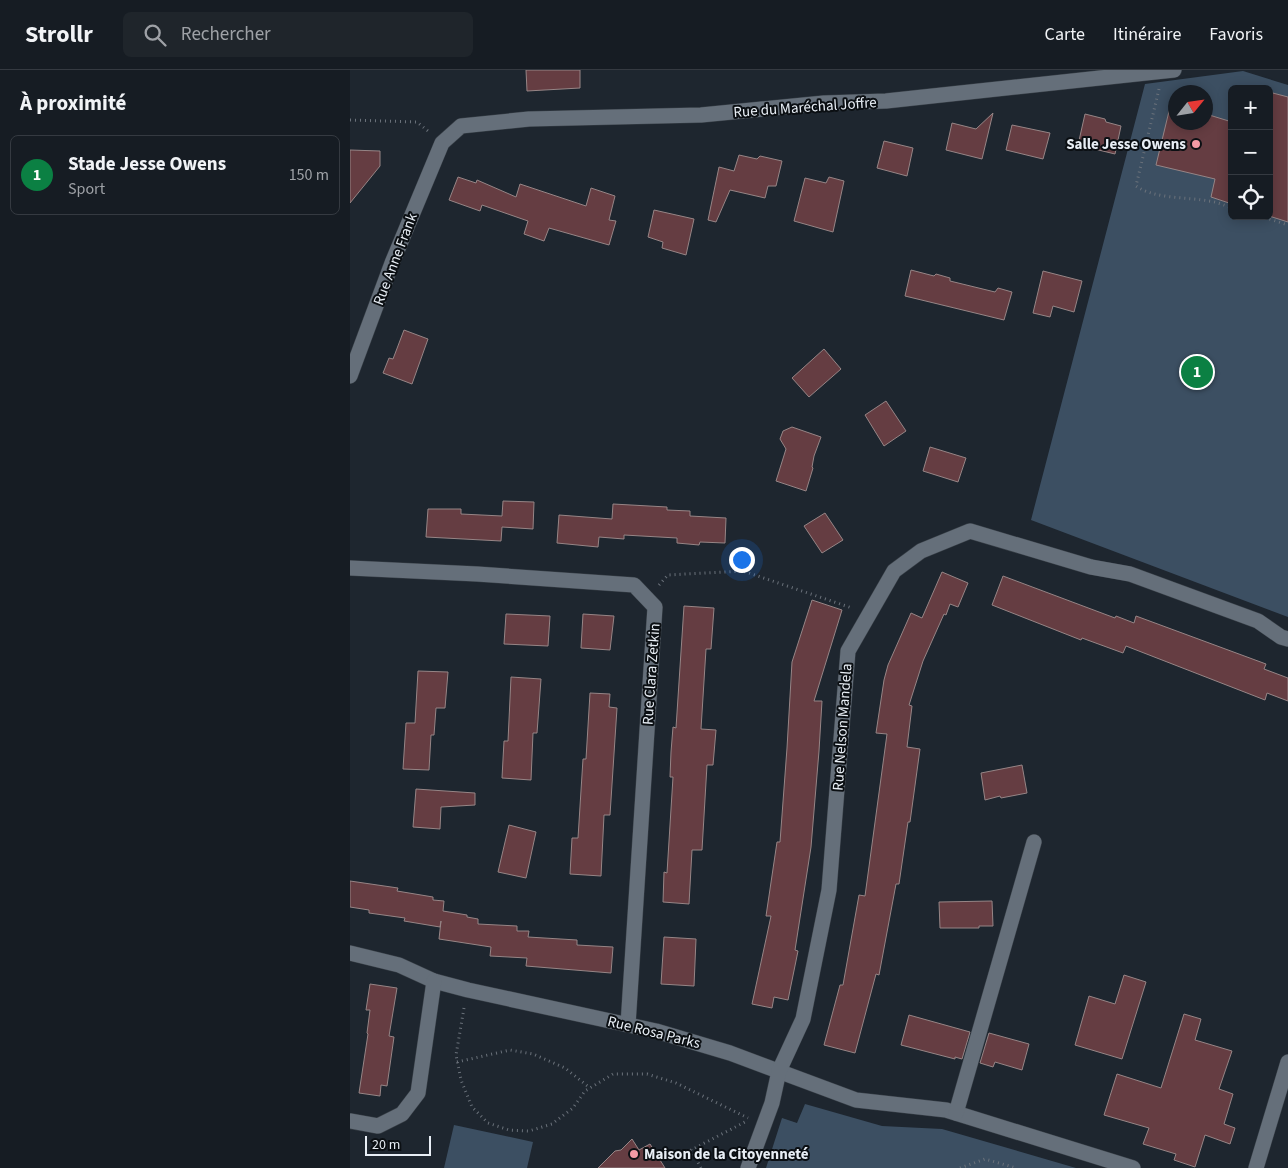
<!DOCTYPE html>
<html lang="fr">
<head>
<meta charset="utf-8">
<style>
	:root { --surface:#161c23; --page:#1f252b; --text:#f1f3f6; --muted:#9ea1a6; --line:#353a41; --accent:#0b8043 }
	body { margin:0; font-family:"Source Sans 3",sans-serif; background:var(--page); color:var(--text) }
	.controls { position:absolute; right:15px; top:15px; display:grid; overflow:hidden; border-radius:8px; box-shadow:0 2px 12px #0003 }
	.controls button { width:45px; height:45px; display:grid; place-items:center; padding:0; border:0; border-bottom:1px solid var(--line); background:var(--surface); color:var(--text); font:25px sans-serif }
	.compass { position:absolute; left:818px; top:15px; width:45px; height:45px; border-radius:50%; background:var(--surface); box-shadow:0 2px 12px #0003; rotate:60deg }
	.scale { position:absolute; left:15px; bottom:12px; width:66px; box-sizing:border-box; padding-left:5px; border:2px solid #e8eef5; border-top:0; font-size:14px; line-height:18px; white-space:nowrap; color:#e8eef5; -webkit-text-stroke:4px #0b0f13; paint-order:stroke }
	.you { position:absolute; left:391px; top:489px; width:18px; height:18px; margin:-12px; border:4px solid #fff; border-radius:50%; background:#1a73e8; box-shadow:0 0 0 8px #1a73e833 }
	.badge { display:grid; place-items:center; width:32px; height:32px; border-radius:50%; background:var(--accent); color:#fff; font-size:16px; font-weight:700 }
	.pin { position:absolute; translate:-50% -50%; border:2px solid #fff; box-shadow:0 1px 5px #0006 }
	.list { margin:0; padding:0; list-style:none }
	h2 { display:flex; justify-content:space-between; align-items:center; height:65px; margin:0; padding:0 20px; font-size:21px }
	h2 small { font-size:16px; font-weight:400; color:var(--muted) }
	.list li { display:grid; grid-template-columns:32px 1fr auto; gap:15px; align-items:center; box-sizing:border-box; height:80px; margin:0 10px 10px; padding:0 10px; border:1px solid var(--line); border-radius:8px }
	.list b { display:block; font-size:19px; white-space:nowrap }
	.list p { margin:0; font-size:16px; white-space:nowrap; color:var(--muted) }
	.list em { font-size:16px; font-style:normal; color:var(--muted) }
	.icon { flex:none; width:28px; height:28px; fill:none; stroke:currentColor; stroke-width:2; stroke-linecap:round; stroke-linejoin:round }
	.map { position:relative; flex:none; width:938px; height:1098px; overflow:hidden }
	header { display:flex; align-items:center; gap:30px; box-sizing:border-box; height:70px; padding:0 25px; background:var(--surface); border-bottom:1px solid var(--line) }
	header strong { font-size:24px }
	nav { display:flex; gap:28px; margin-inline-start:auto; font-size:18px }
	.search { width:350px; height:45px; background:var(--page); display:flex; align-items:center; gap:12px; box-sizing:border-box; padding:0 18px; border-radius:8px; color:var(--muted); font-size:19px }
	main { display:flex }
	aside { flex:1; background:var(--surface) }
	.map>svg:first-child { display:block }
</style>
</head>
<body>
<header>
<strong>Strollr</strong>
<div class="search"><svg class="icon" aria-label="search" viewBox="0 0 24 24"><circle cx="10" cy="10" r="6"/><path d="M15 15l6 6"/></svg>Rechercher</div>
<nav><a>Carte</a><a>Itinéraire</a><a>Favoris</a></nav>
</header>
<main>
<aside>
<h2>À proximité<small></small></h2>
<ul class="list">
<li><span class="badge">1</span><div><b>Stade Jesse Owens</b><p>Sport</p></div><em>150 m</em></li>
</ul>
</aside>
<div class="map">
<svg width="938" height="1098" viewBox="0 0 938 1098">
	<rect width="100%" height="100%" fill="#1e262f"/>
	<g fill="#3c4f62" fill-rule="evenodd">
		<path d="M893,1L938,15V547L681,450L795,14ZM882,19H919V146H882ZM826,22H856V52H826Z"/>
		<polygon points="455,1034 532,1056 592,1059 726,1098 416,1098 432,1048 447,1053"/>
		<polygon points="104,1055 183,1072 177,1098 94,1098"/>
	</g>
	<g fill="#653d42" stroke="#968586">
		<polygon points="176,0 230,0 230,18 177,21"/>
		<polygon points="919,22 938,27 938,152 919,146"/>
		<polygon points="821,33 826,35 826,52 856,52 856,44 882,52 882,134 861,127 865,109 806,95"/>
		<polygon points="643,43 632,89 596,80 602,53 626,59"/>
		<polygon points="735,44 755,49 756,52 771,56 765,84 728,75"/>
		<polygon points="662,55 700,63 693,89 656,80"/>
		<polygon points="534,71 563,78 557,106 527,98"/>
		<polygon points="0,80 30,81 30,96 0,133"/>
		<polygon points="389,85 407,89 410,86 432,91 426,116 418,116 415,128 380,120 366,152 358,150 369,97 384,101"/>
		<polygon points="108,107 126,113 127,110 166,127 170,114 236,136 241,118 265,126 259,150 266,151 259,175 199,158 194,171 174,164 178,151 132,135 130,141 99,130"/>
		<polygon points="479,107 494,111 483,162 444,151 455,108 476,113"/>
		<polygon points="304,140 344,149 336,185 312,178 313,172 298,167"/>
		<polygon points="561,200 584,206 586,204 600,208 600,211 645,222 648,218 662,222 654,250 555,226"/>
		<polygon points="693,201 732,211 724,242 703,236 700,247 683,243"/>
		<polygon points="54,260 78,269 62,314 33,303 39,288 43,289"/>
		<polygon points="474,279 491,299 459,327 442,308"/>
		<polygon points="536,331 556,361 534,376 515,345"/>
		<polygon points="442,357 471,367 464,386 462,397 463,398 456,421 426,411 436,379 430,369 433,361"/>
		<polygon points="580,377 616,388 608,412 573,401"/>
		<polygon points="153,431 184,432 183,459 152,457 151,471 76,467 78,439 111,439 111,444 152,446"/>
		<polygon points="263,434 317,437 317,440 340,441 340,446 376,448 375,473 350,472 349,475 327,473 327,468 274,465 274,469 249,467 248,477 207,473 209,445 262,449"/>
		<polygon points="475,443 493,470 472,483 454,456"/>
		<polygon points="592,502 618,513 608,537 600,534 596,545 594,544 573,591 559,635 562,636 557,677 570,679 560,752 558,752 549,814 546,814 529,905 526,904 505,983 474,975 490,915 493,915 509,825 515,826 537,664 526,663 534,610 538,595 561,543 572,548"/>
		<polygon points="653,506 765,548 766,546 784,553 786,546 916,594 914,599 938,608 938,631 917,623 915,630 776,576 773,583 732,568 731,570 642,535"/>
		<polygon points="462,530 492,540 464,631 472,631 469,681 461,777 445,880 448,881 438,930 424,927 422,938 402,934 421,846 416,846 427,772 430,772 437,678 442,592"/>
		<polygon points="334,536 364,538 361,579 356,579 351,659 366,660 363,695 357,695 352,780 342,780 339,834 313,832 314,802 317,803 323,707 320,707 321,682 323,657 326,658"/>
		<polygon points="156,544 200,546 198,576 154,574"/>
		<polygon points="233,544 264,546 260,580 231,578"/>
		<polygon points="68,601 98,602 95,638 86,638 84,665 81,665 79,700 53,699 56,653 65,653"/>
		<polygon points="161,607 191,609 187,663 183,663 181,710 152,708 154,671 158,671"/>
		<polygon points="240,623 260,624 259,637 267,638 260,745 254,745 251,806 220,804 222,768 228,768 233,689 236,689"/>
		<polygon points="672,695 677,723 651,728 650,726 635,730 631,703"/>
		<polygon points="66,719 125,723 125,735 91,737 90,759 63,757"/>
		<polygon points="159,755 186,762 176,808 148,802"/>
		<polygon points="0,811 48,818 47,821 83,827 83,830 94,831 93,841 117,845 117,847 128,849 128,854 167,856 167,861 179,861 178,867 227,870 227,875 263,877 261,903 176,896 177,888 140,886 141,877 89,869 91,851 90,857 54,851 55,848 19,843 19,840 0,837"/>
		<polygon points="642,831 643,856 629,856 629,858 590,858 589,832"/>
		<polygon points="314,867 346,869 344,916 311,914"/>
		<polygon points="774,905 796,912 772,989 725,975 739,926 765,934"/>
		<polygon points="20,914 47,918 39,966 44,967 37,1016 31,1015 30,1026 9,1023 18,964 17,963 20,940 16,940"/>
		<polygon points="834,944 851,949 845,970 882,981 869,1019 883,1024 874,1054 885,1058 880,1074 855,1065 845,1097 824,1090 826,1084 793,1074 799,1058 754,1045 767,1004 811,1018"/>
		<polygon points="559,945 620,962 612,989 605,987 605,989 551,975"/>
		<polygon points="639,963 679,974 672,1000 645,992 643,997 630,993"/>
		<polygon points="282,1069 289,1080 300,1074 315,1098 248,1098 265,1081 271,1080"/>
	</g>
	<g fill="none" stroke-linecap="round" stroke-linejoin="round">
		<g stroke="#394048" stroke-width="16">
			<g id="minor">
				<polyline points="0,306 42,193 92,73 111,56 179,49 351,45 474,33 536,31 824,0"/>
				<polyline points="0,498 127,504 284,515 305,537 278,955"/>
				<polyline points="0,883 49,895 84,911 118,920 306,961 380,983 506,1030 596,1040 783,1098"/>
				<polyline points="606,1043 684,772"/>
				<polyline points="0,1051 28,1056 52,1044 68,1023 84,911"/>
				<polyline points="398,1098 422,1033 429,1001 453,949 479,820 498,581 544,501 571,481 620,461 741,497 780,504 908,551 931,567 938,569"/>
				<polyline points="906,1098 938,992"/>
			</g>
		</g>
		<g stroke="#6b727b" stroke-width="3" stroke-dasharray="1 4" stroke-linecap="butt">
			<path d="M809,19L786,116C804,129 837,127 859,131C867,132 874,135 882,138"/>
			<polyline points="0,50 67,52 78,61"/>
			<polyline points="910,146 938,155"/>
			<polyline points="309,515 318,505 393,501 502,538"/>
			<polyline points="114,938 106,985 111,1010 122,1037 138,1053 159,1060 179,1061 202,1054 223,1038 235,1021 263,1004 297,1004 326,1013 398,1048"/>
			<polyline points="107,992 160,980 183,984 215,998 240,1018"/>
			<polyline points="351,1098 341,1080 395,1052"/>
			<polyline points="610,1098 635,1089 666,1098"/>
		</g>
		<use href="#minor" stroke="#656f7a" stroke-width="15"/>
	</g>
	<g fill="#f49aa5" stroke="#0b0f13" stroke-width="2">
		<circle cx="846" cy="74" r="5"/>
		<circle cx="284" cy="1084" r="5"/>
	</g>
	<g text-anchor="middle" stroke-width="4" stroke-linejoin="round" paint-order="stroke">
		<g font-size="15" fill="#e8eef5" stroke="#0b0f13">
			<text transform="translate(455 37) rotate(-4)" y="5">Rue du Maréchal Joffre</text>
			<text transform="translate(45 189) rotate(-69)" y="5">Rue Anne Frank</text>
			<text transform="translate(301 604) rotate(-86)" y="5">Rue Clara Zetkin</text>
			<text transform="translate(492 657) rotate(-86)" y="5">Rue Nelson Mandela</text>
			<text transform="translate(304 962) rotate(14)" y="5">Rue Rosa Parks</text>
		</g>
		<g font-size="15" font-weight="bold" fill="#e8eef5" stroke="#0b0f13" text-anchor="end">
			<text x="836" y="79">Salle Jesse Owens</text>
			<text x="294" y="1089" text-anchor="start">Maison de la Citoyenneté</text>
		</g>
	</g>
</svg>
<div class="controls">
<button>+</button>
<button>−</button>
<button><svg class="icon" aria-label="locate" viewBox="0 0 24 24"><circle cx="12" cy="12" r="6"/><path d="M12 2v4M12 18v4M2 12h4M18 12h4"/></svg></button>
</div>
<svg class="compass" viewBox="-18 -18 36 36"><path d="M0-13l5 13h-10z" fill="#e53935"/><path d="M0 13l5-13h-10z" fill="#9ea1a6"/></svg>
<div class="scale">20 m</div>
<div class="you"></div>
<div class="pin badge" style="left:847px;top:302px">1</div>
</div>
</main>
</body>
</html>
